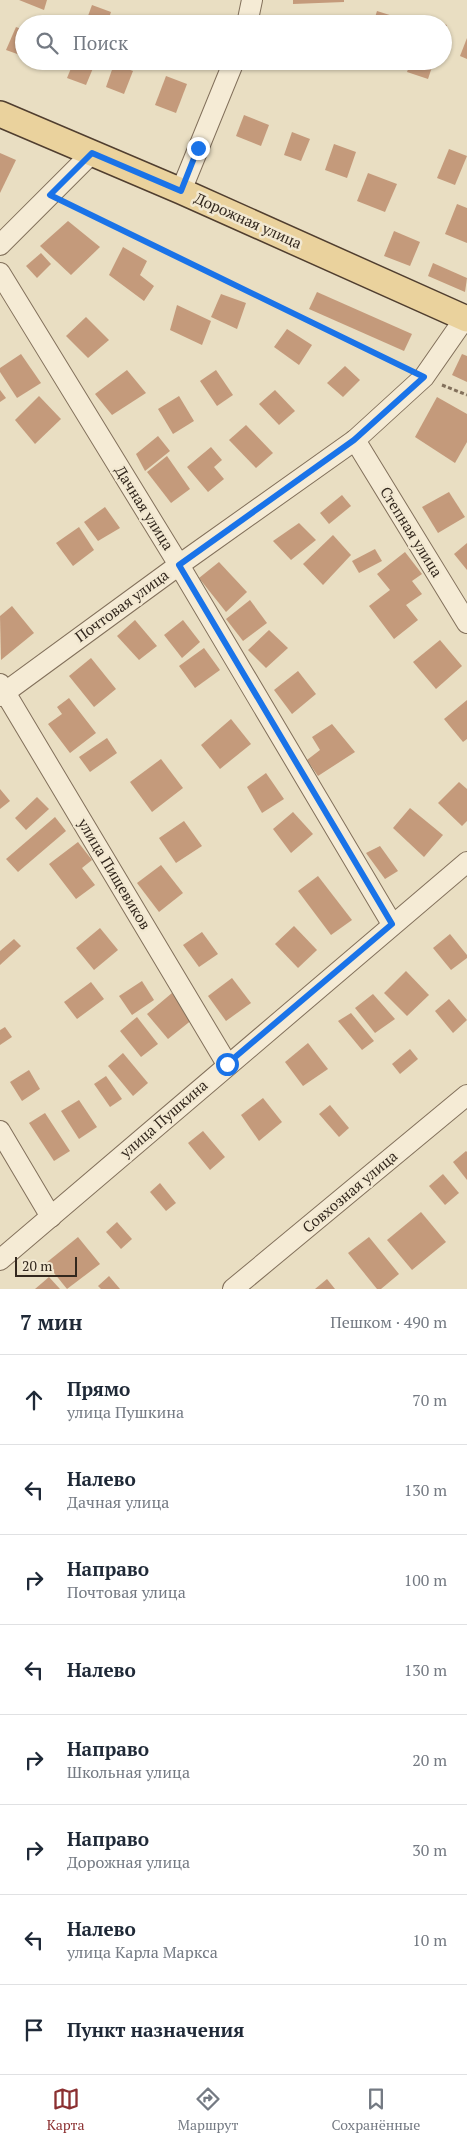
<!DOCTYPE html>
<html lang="ru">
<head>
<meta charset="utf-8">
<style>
	:root { --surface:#fff; --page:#f6f6f7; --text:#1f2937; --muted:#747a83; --line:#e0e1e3; --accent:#8b3031 }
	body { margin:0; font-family:"PT Serif",serif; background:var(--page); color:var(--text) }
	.scale { position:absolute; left:15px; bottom:12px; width:62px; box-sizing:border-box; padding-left:5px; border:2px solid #33281e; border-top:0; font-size:14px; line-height:18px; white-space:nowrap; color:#33281e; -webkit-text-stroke:4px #f2e8d1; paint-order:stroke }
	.stop { position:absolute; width:15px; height:15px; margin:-11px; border:4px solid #1a73e8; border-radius:50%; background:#fff }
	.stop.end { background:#1a73e8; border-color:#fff; box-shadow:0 1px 5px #0008 }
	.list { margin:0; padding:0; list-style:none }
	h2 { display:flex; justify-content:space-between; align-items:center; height:65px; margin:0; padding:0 20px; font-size:21px }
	h2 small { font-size:16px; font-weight:400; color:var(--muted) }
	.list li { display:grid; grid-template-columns:32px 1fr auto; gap:15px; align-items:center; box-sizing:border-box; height:90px; padding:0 20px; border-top:1px solid var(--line) }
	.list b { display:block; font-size:19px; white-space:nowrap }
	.list p { margin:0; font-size:16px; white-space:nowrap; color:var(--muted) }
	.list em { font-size:16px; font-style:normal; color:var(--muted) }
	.icon { flex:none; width:28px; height:28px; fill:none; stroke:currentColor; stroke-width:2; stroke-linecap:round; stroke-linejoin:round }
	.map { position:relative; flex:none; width:467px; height:1289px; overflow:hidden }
	.search { position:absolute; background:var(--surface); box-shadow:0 1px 4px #0004; left:15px; right:15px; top:15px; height:55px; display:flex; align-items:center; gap:12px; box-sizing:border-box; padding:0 18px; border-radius:28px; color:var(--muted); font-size:19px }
	.sheet { height:785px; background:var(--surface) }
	nav { display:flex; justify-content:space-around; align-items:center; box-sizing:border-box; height:70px; border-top:1px solid var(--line); background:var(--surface); font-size:14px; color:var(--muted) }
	nav a { display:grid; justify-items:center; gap:2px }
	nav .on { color:var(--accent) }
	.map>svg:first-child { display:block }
</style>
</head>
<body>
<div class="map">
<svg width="467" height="1289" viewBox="0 0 467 1289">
	<rect width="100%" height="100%" fill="#e9dec2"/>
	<g fill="#c49a7b">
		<polygon points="19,0 47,0 44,10"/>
		<polygon points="293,0 344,0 344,2 293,4"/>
		<polygon points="92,5 111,12 107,24 85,24"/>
		<polygon points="377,11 415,23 415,24 373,24"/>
		<polygon points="427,18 443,24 425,24"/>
		<polygon points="443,24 447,25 443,36"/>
		<polygon points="16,27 24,30 24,45 20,55 6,50"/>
		<polygon points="467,38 467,59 460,56"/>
		<polygon points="74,61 96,61 86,85 67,78"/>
		<polygon points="171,61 192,61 190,68"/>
		<polygon points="411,61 434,61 428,79 407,72"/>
		<polygon points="114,64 133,71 124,94 106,87"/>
		<polygon points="166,76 187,84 176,113 155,105"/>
		<polygon points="244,115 269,125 261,146 236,136"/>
		<polygon points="292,132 310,139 301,161 284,155"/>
		<polygon points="334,144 356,152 347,178 325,170"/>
		<polygon points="449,149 467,156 455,185 437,178"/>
		<polygon points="0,153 16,160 0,193"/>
		<polygon points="368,173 397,184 385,212 357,201"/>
		<polygon points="457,204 467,208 467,243 445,234"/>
		<polygon points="68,221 100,247 71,275 40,246"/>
		<polygon points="394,231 420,242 410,266 384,256"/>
		<polygon points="123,247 147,261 140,275 154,286 144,301 109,275"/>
		<polygon points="41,253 51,264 37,278 26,266"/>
		<polygon points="433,263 467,278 465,292 428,276"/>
		<polygon points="317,292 412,334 404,351 309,309"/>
		<polygon points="221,294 246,303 237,329 211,317"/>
		<polygon points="177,305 211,321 202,345 170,330"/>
		<polygon points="86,317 109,340 88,358 66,336"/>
		<polygon points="287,329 312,345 299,365 274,347"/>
		<polygon points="21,354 41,383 17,398 0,372 0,368"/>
		<polygon points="462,354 467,356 467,382 452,375"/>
		<polygon points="345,366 360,380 343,397 327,383"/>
		<polygon points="127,370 146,393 112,415 95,394"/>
		<polygon points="216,370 233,395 217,406 200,381"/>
		<polygon points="0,390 6,398 0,402"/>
		<polygon points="275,390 295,411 279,425 259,404"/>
		<polygon points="39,396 61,419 35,444 15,420"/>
		<polygon points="179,396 194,421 173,434 158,409"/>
		<polygon points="437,397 467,414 467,442 455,463 415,437"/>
		<polygon points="246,425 273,453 256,468 229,440"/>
		<polygon points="158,436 170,451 145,471 136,454"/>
		<polygon points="211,447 222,460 214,467 224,479 208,492 187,467"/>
		<polygon points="167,456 190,489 171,503 147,472"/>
		<polygon points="449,492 465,517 438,533 422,507"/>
		<polygon points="342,495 351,506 329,524 320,513"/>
		<polygon points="105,507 120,528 98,541 84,522"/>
		<polygon points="299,523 316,540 291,560 273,541"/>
		<polygon points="79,527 94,550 73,566 56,543"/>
		<polygon points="333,535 351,555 323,585 303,564"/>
		<polygon points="467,543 467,570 454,554"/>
		<polygon points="375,549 382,561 359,573 352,561"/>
		<polygon points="405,552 422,574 412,581 422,594 406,605 418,620 394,639 369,606 390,590 377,574"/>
		<polygon points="219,562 247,592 226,612 199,578"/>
		<polygon points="250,600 267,623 243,641 226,619"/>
		<polygon points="12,606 34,633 1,660 0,616"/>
		<polygon points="135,620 157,646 139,660 117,636"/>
		<polygon points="183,620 200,642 182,658 164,635"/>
		<polygon points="269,630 288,648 266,668 248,650"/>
		<polygon points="440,640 462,666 436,689 413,662"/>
		<polygon points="204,648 220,670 195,688 179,666"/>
		<polygon points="91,658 116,689 94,707 69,676"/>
		<polygon points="298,671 316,694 292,714 274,690"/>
		<polygon points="69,698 96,733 70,753 48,724 62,714 57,707"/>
		<polygon points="467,700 467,739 463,742 444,719"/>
		<polygon points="231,719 251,744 220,769 201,745"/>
		<polygon points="332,724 355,752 318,776 307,760 320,750 312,737"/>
		<polygon points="107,738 117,753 90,772 79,757"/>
		<polygon points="161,759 183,788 152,812 130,782"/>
		<polygon points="266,773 284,799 262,813 247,787"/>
		<polygon points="459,782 467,789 467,821 462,826 438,803"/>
		<polygon points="0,789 10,801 0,809"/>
		<polygon points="37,797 49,809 26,830 15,818"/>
		<polygon points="410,808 443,835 424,857 393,828"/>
		<polygon points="293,812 313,834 291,853 273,829"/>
		<polygon points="55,817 66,831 18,872 6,859"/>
		<polygon points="184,821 202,846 176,863 159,838"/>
		<polygon points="78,842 92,860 82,868 95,885 76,899 49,864"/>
		<polygon points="380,846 398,871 385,879 366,853"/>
		<polygon points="161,865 183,893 159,912 137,883"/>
		<polygon points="318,876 352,920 331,935 298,891"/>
		<polygon points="294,926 317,950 298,968 275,944"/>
		<polygon points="100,928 118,950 94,970 76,948"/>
		<polygon points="202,932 218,954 199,967 183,945"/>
		<polygon points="450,934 467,955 467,958 451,970 433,948"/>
		<polygon points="14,939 21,946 0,965 0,951"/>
		<polygon points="406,971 429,995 407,1016 384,993"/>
		<polygon points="232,978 251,1003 226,1021 208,996"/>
		<polygon points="142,981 154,1000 132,1015 119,996"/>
		<polygon points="91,982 104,999 77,1019 64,1002"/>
		<polygon points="172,993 193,1019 168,1039 147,1014"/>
		<polygon points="373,994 395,1019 375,1033 355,1008"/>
		<polygon points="449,999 467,1020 453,1033 435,1011"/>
		<polygon points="351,1013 374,1041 362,1050 338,1021"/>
		<polygon points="137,1017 158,1044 141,1057 120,1031"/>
		<polygon points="5,1027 12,1037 0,1045 0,1030"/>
		<polygon points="308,1043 328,1069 303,1086 285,1062"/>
		<polygon points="410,1049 418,1059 400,1074 392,1064"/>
		<polygon points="123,1053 148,1083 133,1096 108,1066"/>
		<polygon points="29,1070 40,1089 22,1101 10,1082"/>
		<polygon points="106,1076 122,1099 110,1107 94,1084"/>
		<polygon points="263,1098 282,1122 259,1141 241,1115"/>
		<polygon points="79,1100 97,1127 79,1139 61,1111"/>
		<polygon points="330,1105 349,1128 339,1137 319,1114"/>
		<polygon points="45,1113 70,1151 54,1161 29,1123"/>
		<polygon points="203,1131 225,1157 210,1170 188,1143"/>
		<polygon points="466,1151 467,1152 467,1180 453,1162"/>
		<polygon points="443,1174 459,1193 445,1205 429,1186"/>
		<polygon points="160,1183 176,1203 166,1211 150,1192"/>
		<polygon points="421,1212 446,1242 412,1270 387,1240"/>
		<polygon points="117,1222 132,1239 121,1249 106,1232"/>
		<polygon points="78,1237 100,1264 67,1289 46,1263"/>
		<polygon points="369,1237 399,1274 381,1289 377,1289 348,1253"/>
		<polygon points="109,1276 120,1289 101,1289 98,1286"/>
		<polygon points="49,1277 60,1289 35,1289"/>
		<polygon points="327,1279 335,1289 315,1289"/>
	</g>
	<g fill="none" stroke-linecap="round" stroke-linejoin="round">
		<g stroke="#82705b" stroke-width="22">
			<g id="minor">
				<polyline points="247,24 252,0"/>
				<polyline points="181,191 234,61"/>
				<polyline points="0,245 92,153"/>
				<polyline points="0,273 179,565 392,924"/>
				<polyline points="355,440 467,623"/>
				<polyline points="0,684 227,1064"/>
				<polyline points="0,696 179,565 355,440 424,377 465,318"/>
				<polyline points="0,1131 51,1217"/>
				<polyline points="0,1260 467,862"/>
				<polyline points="233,1289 467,1095"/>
			</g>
		</g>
		<g stroke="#503e2f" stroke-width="28">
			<polyline id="major" points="0,114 181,191 467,319"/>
		</g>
		<g stroke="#82705b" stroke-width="3" stroke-dasharray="4 2.5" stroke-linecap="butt">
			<polyline points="69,204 405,367"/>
			<polyline points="442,385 467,395"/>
		</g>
		<use href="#minor" stroke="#f5ebd5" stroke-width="20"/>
		<use href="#major" stroke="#ead29d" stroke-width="25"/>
	</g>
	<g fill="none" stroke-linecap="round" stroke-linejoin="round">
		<polyline stroke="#1a73e8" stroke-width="6" points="198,148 181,191 92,153 50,195 424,377 354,440 179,565 392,924 227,1064"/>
	</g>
	<g text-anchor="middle" stroke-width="5" stroke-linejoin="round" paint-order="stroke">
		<g font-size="15" fill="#33281e" stroke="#f2e8d1">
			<text transform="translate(248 221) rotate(24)" y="5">Дорожная улица</text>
			<text transform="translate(144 508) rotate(58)" y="5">Дачная улица</text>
			<text transform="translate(411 532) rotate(58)" y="5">Степная улица</text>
			<text transform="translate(122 606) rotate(-36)" y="5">Почтовая улица</text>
			<text transform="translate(114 874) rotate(59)" y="5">улица Пищевиков</text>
			<text transform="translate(164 1119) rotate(-41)" y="5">улица Пушкина</text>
			<text transform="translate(350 1192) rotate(-40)" y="5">Совхозная улица</text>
		</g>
	</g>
</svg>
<div class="scale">20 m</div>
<div class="stop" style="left:227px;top:1064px"></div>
<div class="stop end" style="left:198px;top:148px"></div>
<div class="search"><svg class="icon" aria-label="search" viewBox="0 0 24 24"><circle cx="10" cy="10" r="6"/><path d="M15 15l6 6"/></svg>Поиск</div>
</div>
<section class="sheet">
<h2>7 мин<small>Пешком · 490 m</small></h2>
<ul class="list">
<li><svg class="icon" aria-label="ahead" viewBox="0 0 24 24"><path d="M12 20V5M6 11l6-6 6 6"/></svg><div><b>Прямо</b><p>улица Пушкина</p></div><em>70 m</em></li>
<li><svg class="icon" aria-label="left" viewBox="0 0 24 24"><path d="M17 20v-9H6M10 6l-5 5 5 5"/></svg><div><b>Налево</b><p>Дачная улица</p></div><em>130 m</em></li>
<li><svg class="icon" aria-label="right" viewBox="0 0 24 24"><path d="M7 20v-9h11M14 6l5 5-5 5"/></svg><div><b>Направо</b><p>Почтовая улица</p></div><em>100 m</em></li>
<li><svg class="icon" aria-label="left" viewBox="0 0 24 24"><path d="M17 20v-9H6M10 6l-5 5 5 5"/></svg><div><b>Налево</b></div><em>130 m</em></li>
<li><svg class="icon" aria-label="right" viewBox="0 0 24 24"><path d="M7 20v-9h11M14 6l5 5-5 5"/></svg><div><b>Направо</b><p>Школьная улица</p></div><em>20 m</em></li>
<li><svg class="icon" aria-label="right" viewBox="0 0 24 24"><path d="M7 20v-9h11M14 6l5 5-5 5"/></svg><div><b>Направо</b><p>Дорожная улица</p></div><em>30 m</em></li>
<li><svg class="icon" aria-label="left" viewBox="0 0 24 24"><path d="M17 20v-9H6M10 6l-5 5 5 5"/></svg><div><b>Налево</b><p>улица Карла Маркса</p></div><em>10 m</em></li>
<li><svg class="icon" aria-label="arrive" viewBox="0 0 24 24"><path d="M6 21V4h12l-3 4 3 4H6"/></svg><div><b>Пункт назначения</b></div></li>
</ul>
</section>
<nav>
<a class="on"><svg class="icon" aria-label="map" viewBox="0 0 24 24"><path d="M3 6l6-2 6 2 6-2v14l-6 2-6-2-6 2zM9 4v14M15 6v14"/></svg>Карта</a>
<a><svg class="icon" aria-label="directions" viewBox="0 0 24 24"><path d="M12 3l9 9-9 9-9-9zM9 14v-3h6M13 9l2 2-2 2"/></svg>Маршрут</a>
<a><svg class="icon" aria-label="saved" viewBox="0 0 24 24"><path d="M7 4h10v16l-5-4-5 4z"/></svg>Сохранённые</a>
</nav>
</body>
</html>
